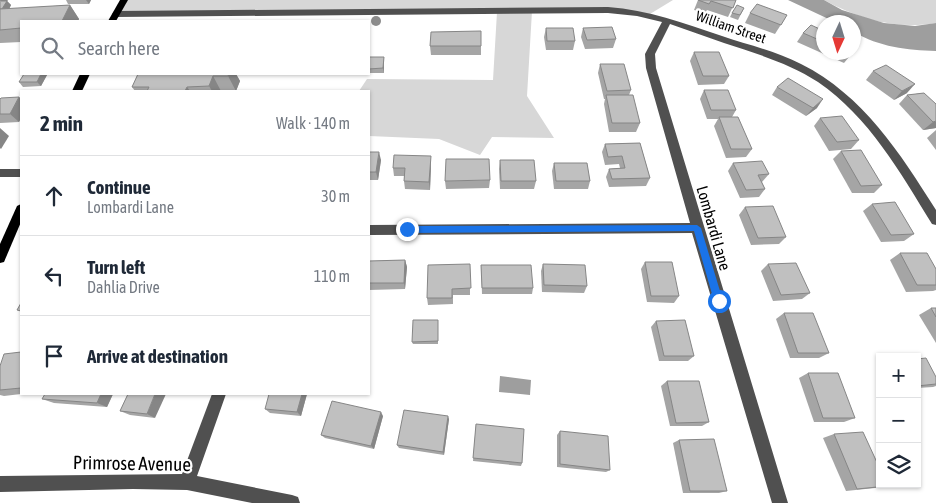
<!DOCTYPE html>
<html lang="en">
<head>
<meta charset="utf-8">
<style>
	:root { --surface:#fff; --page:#f2f2f3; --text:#1f2937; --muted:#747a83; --line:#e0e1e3 }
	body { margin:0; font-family:"Asap Condensed",sans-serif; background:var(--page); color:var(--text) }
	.controls { position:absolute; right:15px; bottom:15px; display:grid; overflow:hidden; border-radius:0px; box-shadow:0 1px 4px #0004 }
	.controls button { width:45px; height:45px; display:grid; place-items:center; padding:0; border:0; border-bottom:1px solid var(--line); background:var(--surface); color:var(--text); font:25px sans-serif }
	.compass { position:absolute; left:816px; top:15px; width:45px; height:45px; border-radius:50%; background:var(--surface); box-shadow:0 1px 4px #0004; rotate:184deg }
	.stop { position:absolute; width:15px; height:15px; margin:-11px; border:4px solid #1a73e8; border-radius:50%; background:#fff }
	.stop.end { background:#1a73e8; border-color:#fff; box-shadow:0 1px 5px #0008 }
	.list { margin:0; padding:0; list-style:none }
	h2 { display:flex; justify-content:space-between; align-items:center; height:65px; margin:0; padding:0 20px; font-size:21px }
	h2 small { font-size:16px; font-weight:400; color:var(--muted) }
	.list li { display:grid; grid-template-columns:32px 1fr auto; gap:15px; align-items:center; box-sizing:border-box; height:80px; padding:0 20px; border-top:1px solid var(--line) }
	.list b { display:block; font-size:19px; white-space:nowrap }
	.list p { margin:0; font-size:16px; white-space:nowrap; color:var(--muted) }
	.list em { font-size:16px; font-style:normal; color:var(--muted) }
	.icon { flex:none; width:28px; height:28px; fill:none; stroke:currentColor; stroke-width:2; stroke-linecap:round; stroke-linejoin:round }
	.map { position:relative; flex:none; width:936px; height:503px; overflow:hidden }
	.search { position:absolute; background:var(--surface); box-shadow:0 1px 4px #0004; left:20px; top:20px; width:350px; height:55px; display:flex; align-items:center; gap:12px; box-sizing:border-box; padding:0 18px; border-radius:0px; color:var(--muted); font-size:19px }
	.panel { position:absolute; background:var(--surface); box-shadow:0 1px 4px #0004; left:20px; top:90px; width:350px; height:305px; border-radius:0px }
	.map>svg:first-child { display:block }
</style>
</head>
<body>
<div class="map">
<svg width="936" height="503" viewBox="0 0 936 503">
	<rect width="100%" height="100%" fill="#fff"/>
	<g fill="#d7d7d7">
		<polygon points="124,0 673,0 650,14 638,12 532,11 527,96 554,138 492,137 480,155 439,139 369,136 369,91 359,91 367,79 493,80 497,12 116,14"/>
		<path d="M824,0H936V23C896,30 859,19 824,0Z"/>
	</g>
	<g fill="#9e9e9e">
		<path d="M788,0H824L842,10L884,23L915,26L936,23V51C907,50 879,47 854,32V22H835Z"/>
		<polygon points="500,376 531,380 530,395 499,392"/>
	</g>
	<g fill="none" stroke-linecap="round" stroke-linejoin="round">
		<g fill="#505050" fill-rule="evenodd">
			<path d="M608,7C648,10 684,23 722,36C748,45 776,51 801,64C863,95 900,153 936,210V225L932,224C900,172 869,117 818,82C789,63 757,54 724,43C706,37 688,30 670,24L655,54L656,68L788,503H772L692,233L369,235V225L690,223L646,68L645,54L662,22L637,16L608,13L116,17L112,14L116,11Z"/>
			<rect x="0" y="169" width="21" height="8"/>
			<polygon points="212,394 226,394 197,476 292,495 298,497 300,503 252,503 187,490 133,489 0,492 0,476 182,474"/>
		</g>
		<g fill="#000" fill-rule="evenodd">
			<polygon points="120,0 128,0 116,21 108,21"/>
			<polygon points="80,74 90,74 82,91 72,91"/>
			<polygon points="21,204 21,222 4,262 0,263 0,244 17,206"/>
		</g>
	</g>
	<circle fill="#8c8c8c" cx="376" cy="21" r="5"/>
	<g fill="#a5a5a5">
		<polygon points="0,0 8,0 7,1 11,5 9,9 70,5 79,19 78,21 21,21 21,42 0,43"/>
		<polygon points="66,0 91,0 89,4 68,4"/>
		<polygon points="698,0 736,0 728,17 707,10 705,13 694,10"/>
		<polygon points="744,8 738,20 730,17 732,13"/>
		<polygon points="750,13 787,15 775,34 745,23"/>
		<polygon points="546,28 575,41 573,50 546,50 544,37"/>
		<polygon points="583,28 616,39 613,48 585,49 581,37"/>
		<polygon points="824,31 824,52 853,52 844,63 797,42 803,33"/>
		<polygon points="430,46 481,46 481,55 431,55"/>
		<polygon points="694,52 729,76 724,84 698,85 690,61"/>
		<rect x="369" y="57" width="15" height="16"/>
		<polygon points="600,64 631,90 629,95 640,123 636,132 609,132 604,104 605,99 604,99 598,73"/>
		<polygon points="873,71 907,93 894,100 866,80"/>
		<polygon points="24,74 46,74 47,75 41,86 23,87 19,82"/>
		<polygon points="138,74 236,74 240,81 236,91 135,91 132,87"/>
		<polygon points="777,87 817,108 806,116 772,95"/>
		<polygon points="704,90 736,110 732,117 752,149 746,157 726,158 714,126 718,119 707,119 700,99"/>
		<polygon points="924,93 936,128 923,130 899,104 907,95"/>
		<polygon points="19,97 21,99 21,118 19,122 0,123 0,99"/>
		<polygon points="820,118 859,140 851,149 829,151 814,126"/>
		<polygon points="936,130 936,150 927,138"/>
		<polygon points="640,143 650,178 646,186 609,187 606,177 609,169 620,168 619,164 605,165 602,152 605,144"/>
		<polygon points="841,151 882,185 874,193 852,193 833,159"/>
		<polygon points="369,152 381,160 378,180 369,180"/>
		<polygon points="500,160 536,181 534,189 500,189 499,169"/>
		<polygon points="554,163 590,181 588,189 554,189 552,171"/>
		<polygon points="733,163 769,174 762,182 765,189 759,197 740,198 728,171"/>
		<polygon points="431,164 430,190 405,189 404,181 404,176 394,176 393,168"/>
		<polygon points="490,180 489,188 446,189 445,181"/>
		<polygon points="872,204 914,234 904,241 881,242 863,211"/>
		<polygon points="745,207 786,237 779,244 751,245 739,215"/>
		<polygon points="900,253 936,269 936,290 933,291 906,292 890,260"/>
		<polygon points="405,260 407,267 405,289 369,290 369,261"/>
		<polygon points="645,262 679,296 674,303 647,302 641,269"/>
		<polygon points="470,264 470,295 453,295 453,304 428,305 427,298"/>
		<polygon points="543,264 587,286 584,293 542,292 541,271"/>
		<polygon points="768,264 810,293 802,299 773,301 761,271"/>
		<polygon points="481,265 533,288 532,294 482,294"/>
		<polygon points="931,308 936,308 936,343 919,315"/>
		<polygon points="784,313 829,353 819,358 790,358 776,319"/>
		<polygon points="438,320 438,344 413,344 412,342"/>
		<polygon points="656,321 694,356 688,361 659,361 651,327"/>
		<polygon points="21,352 21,394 4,396 0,395 0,366"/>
		<polygon points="917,359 936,377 936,386 933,387 917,388"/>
		<polygon points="808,373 855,418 844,422 814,422 799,378"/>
		<polygon points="667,381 709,422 702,426 670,426 661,386"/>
		<polygon points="45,394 113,394 107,407 54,403 42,399"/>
		<polygon points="128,394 155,418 130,415 120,411"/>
		<polygon points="307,394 301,416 270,413 265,409"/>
		<polygon points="383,416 374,449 325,438 321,435"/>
		<polygon points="449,419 444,455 399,448 397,445"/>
		<polygon points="476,424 522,463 521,466 473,461"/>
		<polygon points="560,431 610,470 606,472 557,467 557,435"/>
		<polygon points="834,434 887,486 875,488 846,491 823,438"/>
		<polygon points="679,440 727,491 719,493 683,493 673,443"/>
	</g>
	<g fill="#868686">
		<polygon points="1,0 8,0 7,1 11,5 5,17 1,1"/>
		<polygon points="86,0 91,0 89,4"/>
		<polygon points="70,5 79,19 78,21 62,21"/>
		<polygon points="384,57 384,73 383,68"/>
		<polygon points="41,74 46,74 47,75 41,86 37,82"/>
		<polygon points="229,74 236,74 240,81 236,91 228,76"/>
		<polygon points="213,76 221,91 212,91 209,86"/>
		<polygon points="915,84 907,93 894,100 902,91"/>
		<polygon points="187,87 190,91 185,91"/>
		<polygon points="19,97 21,99 21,118 19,122 10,114"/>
		<polygon points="823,99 817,108 806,116 813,108"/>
		<polygon points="936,121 936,128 923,130 933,122"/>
		<polygon points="0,128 9,136 1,149 0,148"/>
		<polygon points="379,152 381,160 378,180 376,172"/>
		<polygon points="431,156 431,164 430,190 429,182"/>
		<polygon points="405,260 407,267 405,289 404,283"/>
		<polygon points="101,394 113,394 107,407 97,403"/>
		<polygon points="155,394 166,394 155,418 147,414"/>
		<polygon points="302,394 307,394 301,416 297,412"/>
		<polygon points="381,412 383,416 374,449 371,446"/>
		<polygon points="448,416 449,419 444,455 443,452"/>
	</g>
	<g fill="#c0c0c0" stroke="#868686">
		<polygon points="0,0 1,0 1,1 7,1 2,9 0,9"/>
		<polygon points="698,0 736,0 733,8 711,1 709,4"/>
		<polygon points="757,4 787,15 781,25 750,13"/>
		<polygon points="70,5 62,21 21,21 21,28 0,30 0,9"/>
		<polygon points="737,5 744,8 740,15 732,13"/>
		<polygon points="811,25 824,31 824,42 803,33"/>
		<polygon points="612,27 616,39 587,40 583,28"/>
		<polygon points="546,28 573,28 575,41 547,41"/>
		<polygon points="481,31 481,46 430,46 431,32"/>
		<polygon points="854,44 858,46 854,51"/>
		<polygon points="694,52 719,52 729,76 703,76"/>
		<polygon points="369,57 384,57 383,68 369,69"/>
		<polygon points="600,64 624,64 631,90 607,91"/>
		<polygon points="886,65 915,84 902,91 873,71"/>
		<polygon points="24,74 41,74 37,82 19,82"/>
		<polygon points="138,74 229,74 228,76 213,76 209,86 187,87 185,91 147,91 149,87 132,87"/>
		<polygon points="788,78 823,99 813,108 777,87"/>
		<polygon points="704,90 728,90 736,110 711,110"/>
		<polygon points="924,93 936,104 936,121 933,122 907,95"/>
		<polygon points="606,95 633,95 640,123 612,123"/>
		<polygon points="19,97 10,114 0,114 0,99 1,98"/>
		<polygon points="842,116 859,140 837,142 820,118"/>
		<polygon points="719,117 738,117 752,149 731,149"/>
		<polygon points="640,143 650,178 612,179 609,169 625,168 622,156 608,157 605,144"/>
		<polygon points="861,150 882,185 861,186 841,151"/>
		<polygon points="369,152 379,152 376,172 369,172"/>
		<polygon points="394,155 431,156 429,182 404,181 405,168 393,168"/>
		<polygon points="446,159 489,159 490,180 445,181"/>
		<polygon points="500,160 534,160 536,181 501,181"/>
		<polygon points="762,161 769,174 758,175 765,189 746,190 733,163"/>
		<polygon points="554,163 587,163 590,181 556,181"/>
		<polygon points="895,202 914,234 891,235 872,204"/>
		<polygon points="773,206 786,237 758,238 745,207"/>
		<polygon points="900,253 927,253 936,269 936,285 917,285"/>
		<polygon points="405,260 404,283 369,283 369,261"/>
		<polygon points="645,262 672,262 679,296 651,296"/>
		<polygon points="796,263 810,293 781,295 768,264"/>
		<polygon points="470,264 471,288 452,289 452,298 427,298 428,265"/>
		<polygon points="543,264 585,265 587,286 544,285"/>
		<polygon points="481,265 531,265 533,288 482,288"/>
		<polygon points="21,303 21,311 17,310"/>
		<polygon points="931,308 936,308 936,317"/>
		<polygon points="784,313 813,313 829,353 798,353"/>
		<polygon points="413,320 438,320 438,341 412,342"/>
		<polygon points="685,320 694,356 664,356 656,321"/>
		<polygon points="21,352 21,388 0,390 0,366 4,354"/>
		<polygon points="926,358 936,377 936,384 917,386 917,359"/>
		<polygon points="808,373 838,373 855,418 823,418"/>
		<polygon points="667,381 699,381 709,422 676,423"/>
		<polygon points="45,394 101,394 97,403 42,399"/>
		<polygon points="128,394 155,394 147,414 120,411"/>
		<polygon points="269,394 302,394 297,412 265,409"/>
		<polygon points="332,401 381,412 371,446 321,435"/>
		<polygon points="404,410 448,416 443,452 397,445"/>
		<polygon points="476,424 524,429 522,463 473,458"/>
		<polygon points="560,431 608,436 610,470 560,464"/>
		<polygon points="863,432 880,469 880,484 886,484 887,486 857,489 834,434"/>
		<polygon points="714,439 727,491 690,491 679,440"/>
	</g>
	<polygon fill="#1a73e8" points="697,225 701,228 723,301 719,305 714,301 694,231 407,233 403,229 407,226"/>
	<g text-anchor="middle" stroke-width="4.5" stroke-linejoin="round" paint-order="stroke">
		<g font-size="14" fill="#000" stroke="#fff">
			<text transform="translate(731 27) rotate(19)" y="5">William Street</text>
		</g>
		<g font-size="16" fill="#000" stroke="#fff">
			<text transform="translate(714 228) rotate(74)" y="6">Lombardi Lane</text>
		</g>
		<g font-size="19" fill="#000" stroke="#fff">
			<text transform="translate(132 463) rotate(1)" y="7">Primrose Avenue</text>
		</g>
	</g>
</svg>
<div class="controls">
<button>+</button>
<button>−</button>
<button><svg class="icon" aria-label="layers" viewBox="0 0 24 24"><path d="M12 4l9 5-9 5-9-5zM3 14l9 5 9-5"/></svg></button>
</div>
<svg class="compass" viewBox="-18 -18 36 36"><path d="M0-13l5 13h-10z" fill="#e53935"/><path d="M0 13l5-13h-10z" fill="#747a83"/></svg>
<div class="stop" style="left:719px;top:301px"></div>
<div class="stop end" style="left:407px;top:229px"></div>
<div class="search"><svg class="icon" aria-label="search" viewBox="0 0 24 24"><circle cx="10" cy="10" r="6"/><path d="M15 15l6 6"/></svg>Search here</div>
<section class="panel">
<h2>2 min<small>Walk · 140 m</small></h2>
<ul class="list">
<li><svg class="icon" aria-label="ahead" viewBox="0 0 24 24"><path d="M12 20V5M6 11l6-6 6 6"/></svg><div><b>Continue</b><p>Lombardi Lane</p></div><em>30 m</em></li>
<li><svg class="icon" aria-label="left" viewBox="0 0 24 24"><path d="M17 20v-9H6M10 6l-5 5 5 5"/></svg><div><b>Turn left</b><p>Dahlia Drive</p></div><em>110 m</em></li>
<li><svg class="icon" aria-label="arrive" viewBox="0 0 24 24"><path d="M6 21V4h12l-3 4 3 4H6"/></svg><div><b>Arrive at destination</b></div></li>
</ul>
</section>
</div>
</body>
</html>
